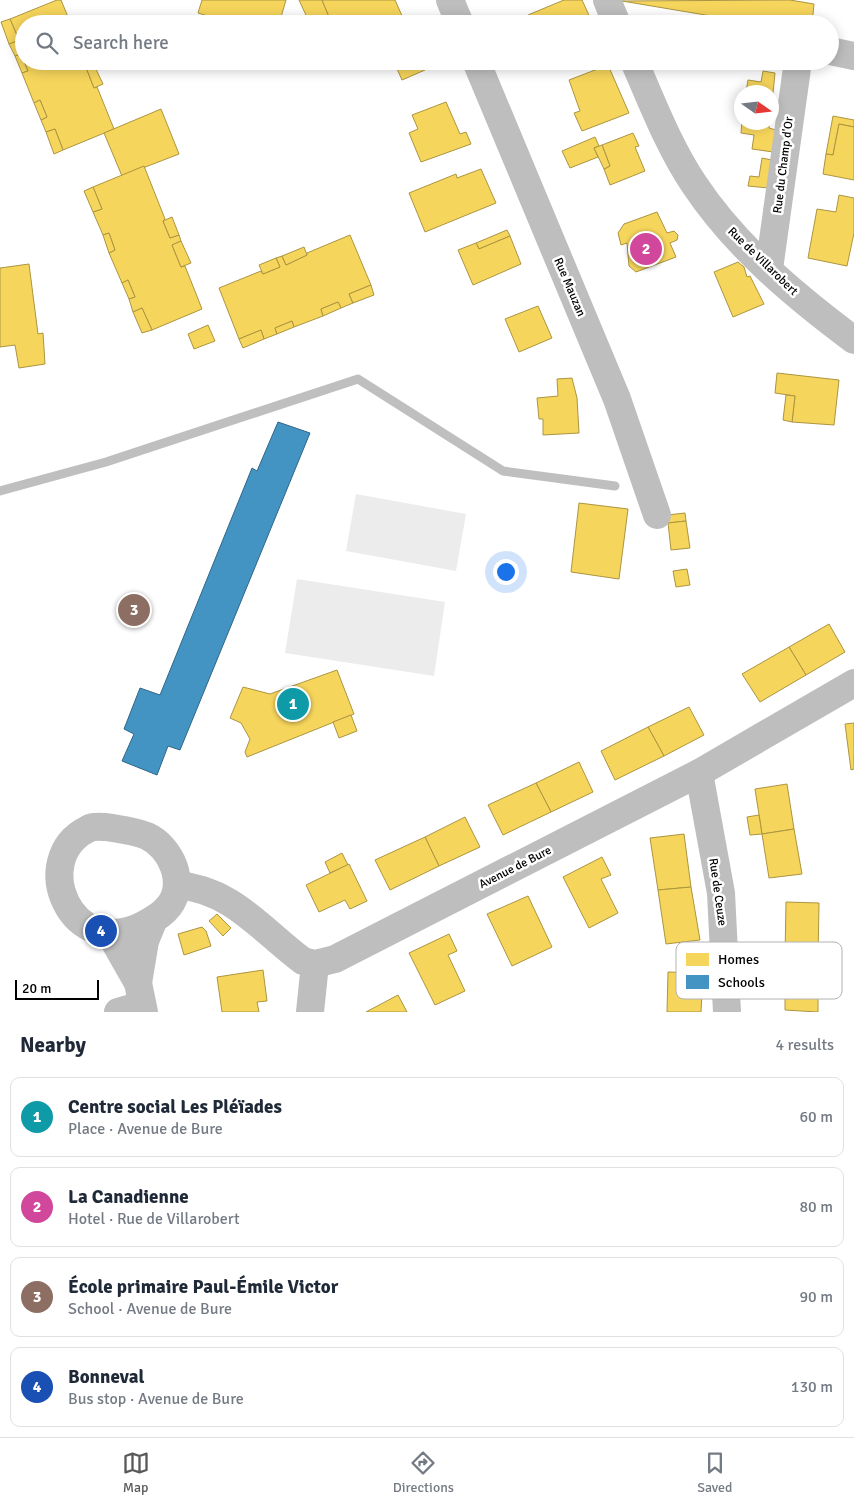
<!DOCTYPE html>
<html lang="en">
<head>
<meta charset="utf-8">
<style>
	:root { --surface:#fff; --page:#f2f2f3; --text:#1f2937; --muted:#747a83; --line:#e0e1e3; --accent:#595959 }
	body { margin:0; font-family:Signika,sans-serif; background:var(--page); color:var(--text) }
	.compass { position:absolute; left:734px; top:85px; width:45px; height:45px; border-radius:50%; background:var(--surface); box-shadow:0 2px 12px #0003; rotate:104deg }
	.scale { position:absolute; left:15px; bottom:12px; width:84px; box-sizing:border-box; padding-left:5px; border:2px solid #000; border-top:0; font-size:14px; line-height:18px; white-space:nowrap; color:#000; -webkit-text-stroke:4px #fff; paint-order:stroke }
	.you { position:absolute; left:505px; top:571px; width:18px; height:18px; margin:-12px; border:4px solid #fff; border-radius:50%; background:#1a73e8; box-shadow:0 0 0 8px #1a73e833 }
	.badge { display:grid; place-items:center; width:32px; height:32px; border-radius:50%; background:var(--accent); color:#fff; font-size:16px; font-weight:700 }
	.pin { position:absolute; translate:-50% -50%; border:2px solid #fff; box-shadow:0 1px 5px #0006 }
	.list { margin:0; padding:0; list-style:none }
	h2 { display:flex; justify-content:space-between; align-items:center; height:65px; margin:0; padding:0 20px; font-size:21px }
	h2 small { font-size:16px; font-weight:400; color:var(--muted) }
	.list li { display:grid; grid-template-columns:32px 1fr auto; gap:15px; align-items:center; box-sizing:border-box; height:80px; margin:0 10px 10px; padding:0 10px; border:1px solid var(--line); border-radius:10px }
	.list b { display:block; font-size:19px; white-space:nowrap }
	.list p { margin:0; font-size:16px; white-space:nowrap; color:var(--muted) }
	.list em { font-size:16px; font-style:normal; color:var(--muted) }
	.icon { flex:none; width:28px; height:28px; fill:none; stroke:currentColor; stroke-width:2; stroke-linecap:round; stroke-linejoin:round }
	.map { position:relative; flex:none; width:854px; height:1012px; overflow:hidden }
	.search { position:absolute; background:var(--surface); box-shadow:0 2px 12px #0003; left:15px; right:15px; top:15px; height:55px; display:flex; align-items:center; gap:12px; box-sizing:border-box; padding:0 18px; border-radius:28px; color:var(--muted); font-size:19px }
	.sheet { height:425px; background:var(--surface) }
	nav { display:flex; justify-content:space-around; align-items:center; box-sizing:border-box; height:70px; border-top:1px solid var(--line); background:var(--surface); font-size:14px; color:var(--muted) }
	nav a { display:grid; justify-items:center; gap:2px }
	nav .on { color:var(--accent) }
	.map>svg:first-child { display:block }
</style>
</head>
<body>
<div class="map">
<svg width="854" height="1012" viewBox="0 0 854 1012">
	<rect width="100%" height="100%" fill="#fff"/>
	<g fill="#ececec">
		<polygon points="356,494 466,514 456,571 346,551"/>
		<polygon points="297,579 445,602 434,676 285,653"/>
	</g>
	<g fill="#f6d55c" stroke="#ac9540">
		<polygon points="57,0 61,0 71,24 24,24 24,61 21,54 15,56 9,44 19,40 10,19"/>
		<polygon points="202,0 286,0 279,24 233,24 198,13"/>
		<polygon points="299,0 322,0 332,24 310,24"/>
		<polygon points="322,0 395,0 403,18 400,19 402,24 332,24"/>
		<polygon points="564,0 582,0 593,24 532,24 528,15"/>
		<polygon points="790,0 814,4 812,24 759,24 622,1"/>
		<polygon points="10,19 19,40 9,44 1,22"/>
		<polygon points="21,54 28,71 22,73 15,56"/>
		<polygon points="24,61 83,61 84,64 94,61 95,67 87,70 94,88 97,87 114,129 63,150 55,129 46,132 41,120 47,117 40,100 34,103 22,73 28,71"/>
		<polygon points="422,61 425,70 402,80 394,62"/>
		<polygon points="608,65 629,113 582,131 574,113 580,111 569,80"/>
		<polygon points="95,67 103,84 94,88 87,70"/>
		<polygon points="763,71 775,73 772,103 772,92 746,92 748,80 761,82"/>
		<polygon points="40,100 47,117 41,120 34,103"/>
		<polygon points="446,102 460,134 466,132 471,144 421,162 409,133 418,129 412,115"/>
		<polygon points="161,109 179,154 122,176 104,133"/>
		<polygon points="833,116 854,120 854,127 839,124 833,155 826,154"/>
		<polygon points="742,122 769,122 769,128 776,130 773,152 752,149 754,135 741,133"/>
		<polygon points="839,124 854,127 854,180 823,174 826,154 833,155"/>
		<polygon points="55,129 63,150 54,154 46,132"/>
		<polygon points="633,133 639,146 635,147 645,171 610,185 604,169 610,166 602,145"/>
		<polygon points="595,137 599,146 594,148 598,157 570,168 562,151"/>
		<polygon points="602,145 610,166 604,169 594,148"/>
		<polygon points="762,158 772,160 768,188 748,186 750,176 759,177"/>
		<polygon points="144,166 165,219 163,221 170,238 179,235 181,241 172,245 181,267 185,266 202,309 152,330 142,308 133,312 129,299 135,297 128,280 122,283 109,253 115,250 109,233 103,235 93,212 102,209 93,187"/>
		<polygon points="481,169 496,203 425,232 409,193 456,174 457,178"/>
		<polygon points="93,187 102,209 93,212 84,191"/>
		<polygon points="839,195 854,198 854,233 847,266 808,258 817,209 836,212"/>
		<polygon points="657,212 667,233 674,231 678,235 677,240 670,243 676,257 636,272 629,266 627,243 621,245 618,233 624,224"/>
		<polygon points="172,217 179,235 170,238 163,221"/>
		<polygon points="507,230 510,236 479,249 476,243"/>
		<polygon points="109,233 115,250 109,253 103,235"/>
		<polygon points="350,235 371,285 349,294 353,303 341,308 338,302 321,309 323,316 294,327 292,321 275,328 277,334 264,339 261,330 239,339 219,288 261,271 263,274 280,267 276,258 282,256 286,265 307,255 307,253"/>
		<polygon points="510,236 521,264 473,285 458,250 476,243 479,249"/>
		<polygon points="181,241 191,263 181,267 172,245"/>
		<polygon points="304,247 307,255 286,265 282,256"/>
		<polygon points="276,258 280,267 263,274 259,265"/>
		<polygon points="738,262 744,267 747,277 750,276 764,304 733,317 714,272"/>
		<polygon points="29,264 38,334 43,333 45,364 19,368 15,345 0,347 0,268"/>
		<polygon points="128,280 135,297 129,299 122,283"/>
		<polygon points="371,285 374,295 353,303 349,294"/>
		<polygon points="338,302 341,308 323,316 321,309"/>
		<polygon points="538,306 552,338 519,352 505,319"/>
		<polygon points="142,308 152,330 142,333 133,312"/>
		<polygon points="292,321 294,327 277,334 275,328"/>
		<polygon points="208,325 215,341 194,349 188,334"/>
		<polygon points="261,330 264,339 243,348 239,339"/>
		<polygon points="777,373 839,380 834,425 792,422 795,396 775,393"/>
		<polygon points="572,378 577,398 579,433 543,435 543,419 539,419 537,398 558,396 557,379"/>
		<polygon points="786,395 795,396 792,422 783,420"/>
		<polygon points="579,503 628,509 619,579 571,572"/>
		<polygon points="685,513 686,521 668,523 667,515"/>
		<polygon points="686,521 690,548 671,550 668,523"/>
		<polygon points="687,569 690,585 676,587 673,571"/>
		<polygon points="829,624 845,652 806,675 789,647"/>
		<polygon points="789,647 806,675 760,702 742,674"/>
		<polygon points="337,670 354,714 247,757 245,752 250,739 241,723 230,718 243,687 270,694"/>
		<polygon points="689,707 704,735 664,756 648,727"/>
		<polygon points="351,715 357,731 339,738 333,722"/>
		<polygon points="854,723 854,769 851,770 845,724"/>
		<polygon points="648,727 664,756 615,780 601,751"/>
		<polygon points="579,762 593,792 551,812 536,783"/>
		<polygon points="536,783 551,812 503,835 488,805"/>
		<polygon points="787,784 794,829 762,834 755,789"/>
		<polygon points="759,815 762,834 750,835 747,817"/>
		<polygon points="465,817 480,847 439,866 425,837"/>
		<polygon points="794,829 802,874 769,878 762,834"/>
		<polygon points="684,834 691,887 658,890 650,838"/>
		<polygon points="425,837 439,866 390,890 375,860"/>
		<polygon points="342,853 348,865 330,873 325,862"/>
		<polygon points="602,857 611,875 601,879 618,913 589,928 563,877"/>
		<polygon points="349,864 367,901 350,909 345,900 319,912 306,885"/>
		<polygon points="691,887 700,940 666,944 658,890"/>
		<polygon points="528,896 552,947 512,966 487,914"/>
		<polygon points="786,902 819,903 818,957 785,956"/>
		<polygon points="217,914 231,928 223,936 209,921"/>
		<polygon points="202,927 206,931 211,946 184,955 178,934"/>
		<polygon points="449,934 457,951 448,955 465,991 435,1005 409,953"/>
		<polygon points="785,956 818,957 818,1012 785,1010"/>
		<polygon points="263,970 267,1001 257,1002 259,1012 222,1012 217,977"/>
		<polygon points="668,972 703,973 701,1012 667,1012"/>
		<polygon points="398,995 407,1012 366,1012"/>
	</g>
	<polygon fill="#4393c3" stroke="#2f6788" points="278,422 310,433 180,750 168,746 157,775 122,761 134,734 124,729 140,688 160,695 252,468 257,471"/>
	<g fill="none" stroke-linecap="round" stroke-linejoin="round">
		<polyline stroke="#bfbfbf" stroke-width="9" points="0,491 106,462 358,379 503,471 615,486"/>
		<g stroke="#bebebe" stroke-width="28">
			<polyline points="450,0 460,24"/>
			<polyline points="830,51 854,56"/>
			<polyline points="476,61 617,399 657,515"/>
			<polyline points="769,269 798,61"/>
			<polyline points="699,773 721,893 727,1012"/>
			<path d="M106,827C120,829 134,831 147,836C171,847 187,883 169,906C163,914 153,920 145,924C70,964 28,858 88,829C92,826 101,827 106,827Z"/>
			<path d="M177,885C233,890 260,929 303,961L315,964L335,959L699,773L854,683"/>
			<polyline points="109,932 138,983 144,1012"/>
			<polyline points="138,983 145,941 154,919"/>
			<polyline points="118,1012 142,1005"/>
			<polyline points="310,1012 315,964"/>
		</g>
		<g stroke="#bebebe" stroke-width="28">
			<polyline points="607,0 617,24"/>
			<path d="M634,61C652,102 669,147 694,184C735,246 795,296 854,340"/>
		</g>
	</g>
	<g text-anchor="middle" stroke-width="5" stroke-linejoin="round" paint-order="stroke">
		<g font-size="12" fill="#000" stroke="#fff">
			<text transform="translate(783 165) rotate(-83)" y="4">Rue du Champ d'Or</text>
			<text transform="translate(763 261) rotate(44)" y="4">Rue de Villarobert</text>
			<text transform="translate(570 287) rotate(67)" y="4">Rue Mauzan</text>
			<text transform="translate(515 867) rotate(-27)" y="4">Avenue de Bure</text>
			<text transform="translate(718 892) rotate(82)" y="4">Rue de Ceuze</text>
		</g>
	</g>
	<rect x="676" y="942" width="166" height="57" rx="8" fill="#fff" stroke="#b2b2b2" stroke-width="1"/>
	<rect x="686" y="953" width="23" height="13" fill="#f6d55c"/>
	<rect x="686" y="975" width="23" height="14" fill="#4393c3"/>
	<g font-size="14" fill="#000">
		<text x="718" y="964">Homes</text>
		<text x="718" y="987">Schools</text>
	</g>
</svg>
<svg class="compass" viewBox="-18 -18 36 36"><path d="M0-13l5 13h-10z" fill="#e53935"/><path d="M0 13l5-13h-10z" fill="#747a83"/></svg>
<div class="scale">20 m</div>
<div class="you"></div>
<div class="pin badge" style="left:293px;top:704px;background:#0f9aa8">1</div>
<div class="pin badge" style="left:646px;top:249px;background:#d1479c">2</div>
<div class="pin badge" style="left:134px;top:610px;background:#8d6e63">3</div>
<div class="pin badge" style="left:101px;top:931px;background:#1a4fb4">4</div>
<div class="search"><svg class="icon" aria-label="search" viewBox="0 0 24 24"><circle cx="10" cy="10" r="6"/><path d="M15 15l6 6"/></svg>Search here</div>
</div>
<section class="sheet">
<h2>Nearby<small>4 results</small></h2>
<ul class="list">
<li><span class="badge" style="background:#0f9aa8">1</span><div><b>Centre social Les Pléïades</b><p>Place · Avenue de Bure</p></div><em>60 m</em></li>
<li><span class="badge" style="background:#d1479c">2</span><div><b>La Canadienne</b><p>Hotel · Rue de Villarobert</p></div><em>80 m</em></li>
<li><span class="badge" style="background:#8d6e63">3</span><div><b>École primaire Paul-Émile Victor</b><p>School · Avenue de Bure</p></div><em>90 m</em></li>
<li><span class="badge" style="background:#1a4fb4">4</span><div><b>Bonneval</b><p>Bus stop · Avenue de Bure</p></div><em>130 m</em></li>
</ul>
</section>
<nav>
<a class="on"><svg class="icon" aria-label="map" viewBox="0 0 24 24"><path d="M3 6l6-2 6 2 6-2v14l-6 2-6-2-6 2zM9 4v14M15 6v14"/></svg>Map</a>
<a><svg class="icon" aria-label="directions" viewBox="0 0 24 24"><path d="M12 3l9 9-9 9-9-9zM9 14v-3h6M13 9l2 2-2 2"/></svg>Directions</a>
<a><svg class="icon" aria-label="saved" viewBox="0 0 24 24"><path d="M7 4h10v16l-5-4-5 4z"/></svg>Saved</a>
</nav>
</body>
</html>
